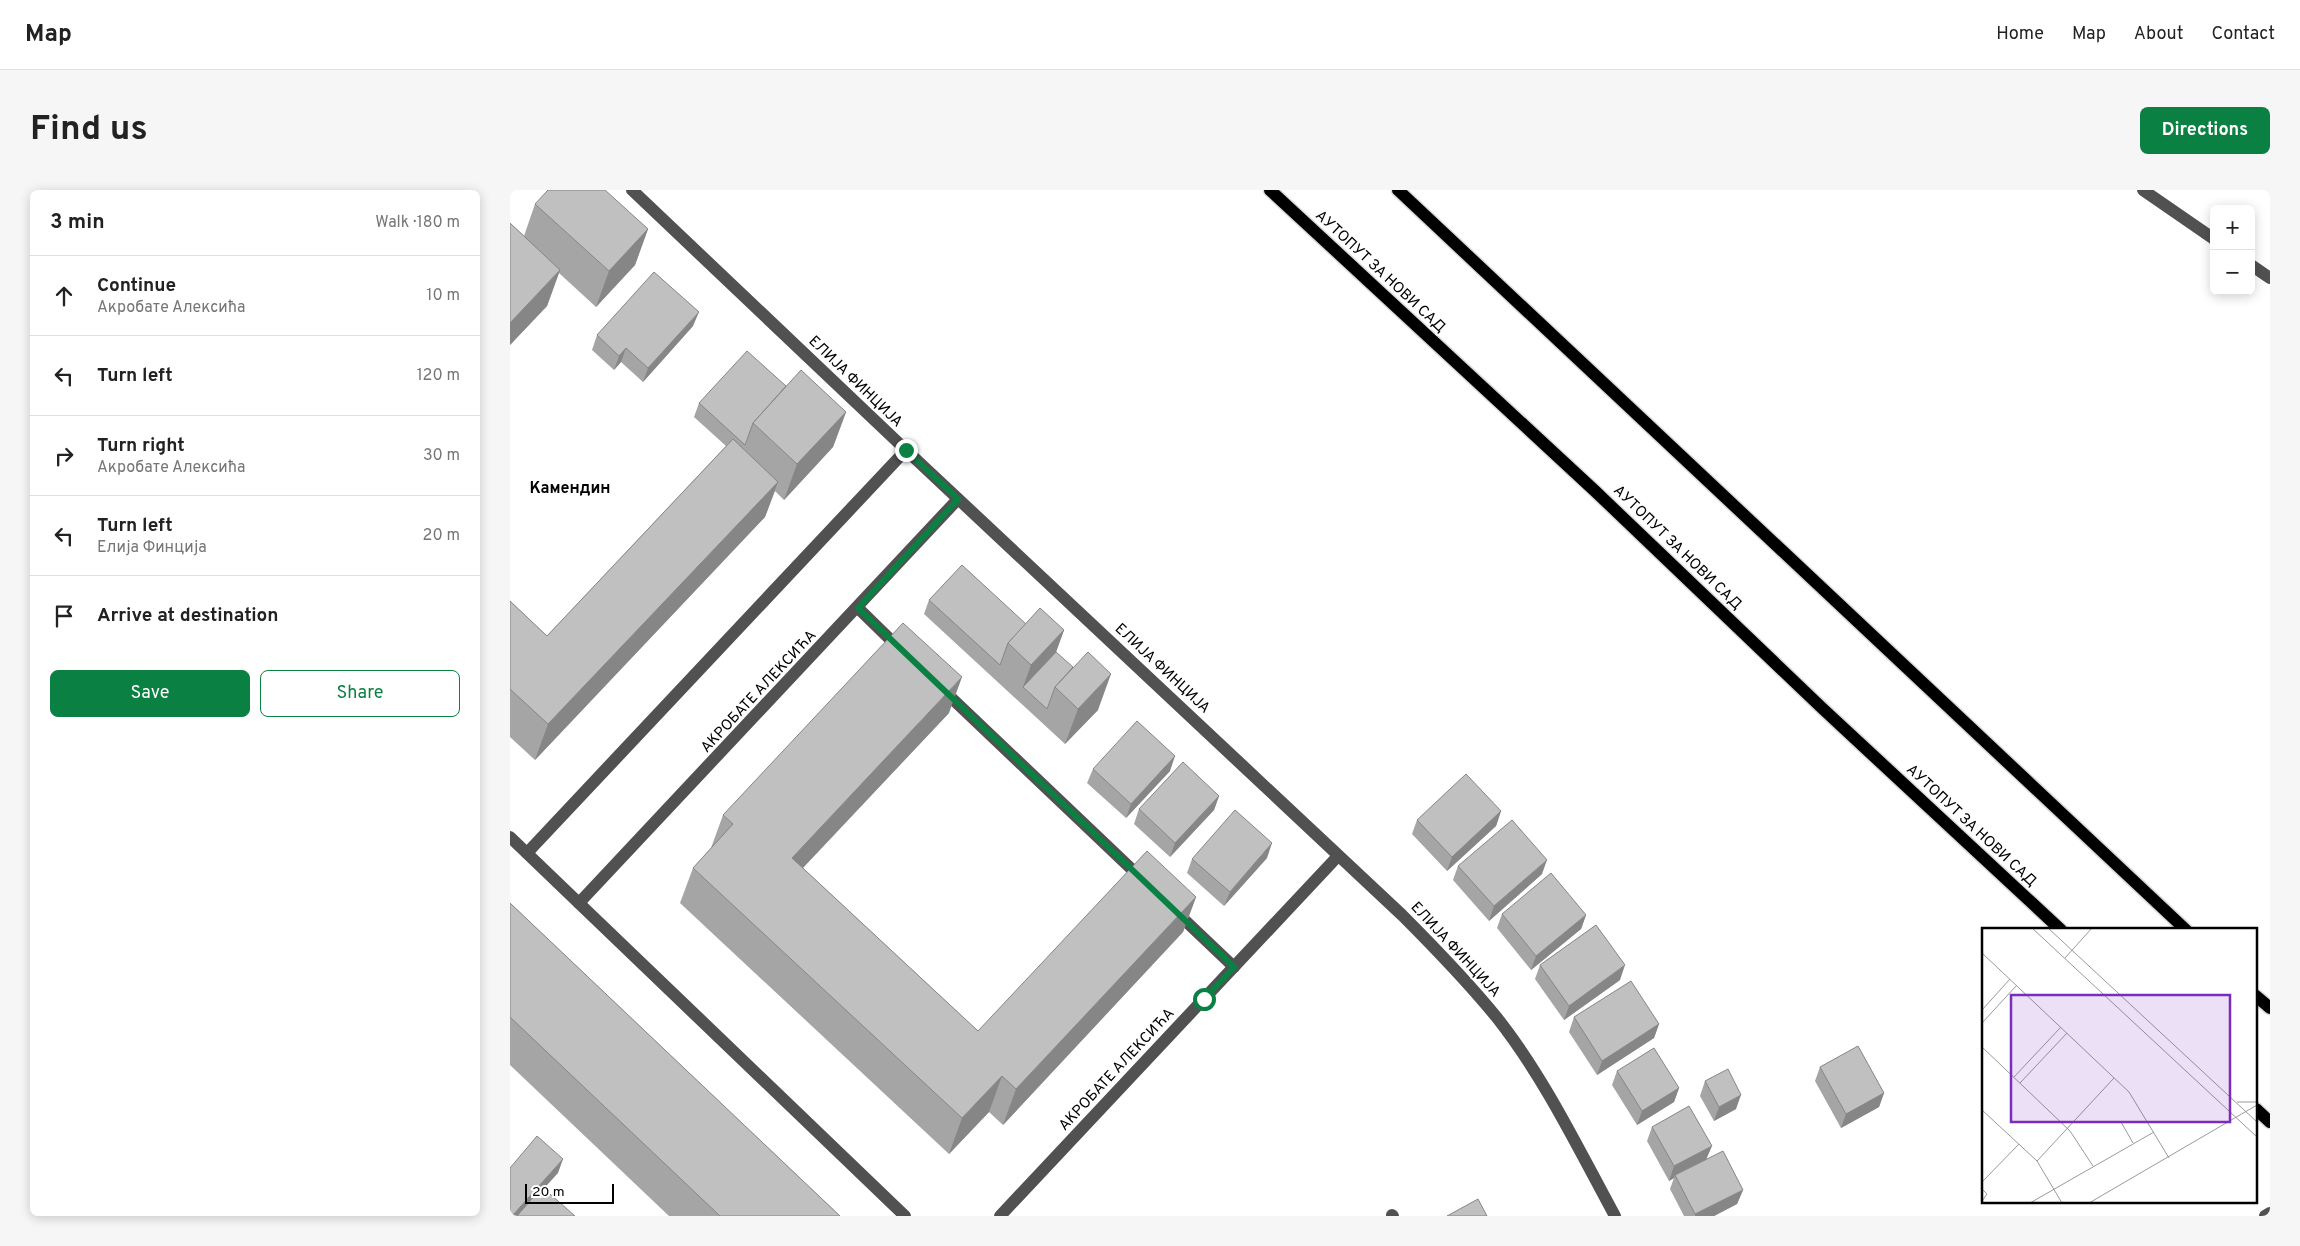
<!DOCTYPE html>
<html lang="en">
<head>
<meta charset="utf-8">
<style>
	:root { --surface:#fff; --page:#f6f6f6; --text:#222; --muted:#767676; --line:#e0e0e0; --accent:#0b8043 }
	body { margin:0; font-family:Overpass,sans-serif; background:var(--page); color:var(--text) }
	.controls { position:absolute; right:15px; top:15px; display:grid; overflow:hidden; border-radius:8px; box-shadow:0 2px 12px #0003 }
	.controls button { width:45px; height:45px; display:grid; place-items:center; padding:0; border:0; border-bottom:1px solid var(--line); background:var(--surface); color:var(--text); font:25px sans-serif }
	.scale { position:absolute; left:15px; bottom:12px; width:89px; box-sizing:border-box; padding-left:5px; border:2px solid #000; border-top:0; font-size:14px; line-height:18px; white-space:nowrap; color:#000; -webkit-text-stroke:4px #fff; paint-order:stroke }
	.stop { position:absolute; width:15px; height:15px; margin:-11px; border:4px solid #0b8043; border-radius:50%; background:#fff }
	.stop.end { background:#0b8043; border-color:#fff; box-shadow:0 1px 5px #0008 }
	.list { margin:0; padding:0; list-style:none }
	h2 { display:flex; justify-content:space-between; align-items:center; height:65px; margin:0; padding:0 20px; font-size:21px }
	h2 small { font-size:16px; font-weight:400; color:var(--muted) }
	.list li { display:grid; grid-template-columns:32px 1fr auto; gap:15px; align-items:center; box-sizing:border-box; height:80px; padding:0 20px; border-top:1px solid var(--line) }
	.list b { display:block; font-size:19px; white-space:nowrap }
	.list p { margin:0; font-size:16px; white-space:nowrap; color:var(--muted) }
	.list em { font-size:16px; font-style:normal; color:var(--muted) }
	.actions { display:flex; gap:10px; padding:15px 20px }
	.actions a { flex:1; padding:11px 0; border:1px solid var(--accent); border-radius:8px; text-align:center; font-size:18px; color:var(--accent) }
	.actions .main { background:var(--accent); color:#fff }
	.icon { flex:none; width:28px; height:28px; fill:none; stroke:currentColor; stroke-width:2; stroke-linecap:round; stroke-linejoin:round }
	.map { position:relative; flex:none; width:1760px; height:1026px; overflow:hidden; border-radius:8px }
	header { display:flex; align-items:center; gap:30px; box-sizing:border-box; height:70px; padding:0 25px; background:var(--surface); border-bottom:1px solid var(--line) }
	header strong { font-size:24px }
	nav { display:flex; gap:28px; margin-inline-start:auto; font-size:18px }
	.intro { display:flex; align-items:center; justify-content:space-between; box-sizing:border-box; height:120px; padding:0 30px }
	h1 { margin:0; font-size:35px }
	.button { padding:12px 22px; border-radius:8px; background:var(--accent); color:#fff; font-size:18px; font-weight:700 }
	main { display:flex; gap:30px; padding:0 30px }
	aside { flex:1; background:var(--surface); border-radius:8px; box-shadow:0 2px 12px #0003 }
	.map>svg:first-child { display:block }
</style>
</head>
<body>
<header>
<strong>Map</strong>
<nav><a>Home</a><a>Map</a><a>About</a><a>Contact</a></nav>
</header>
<div class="intro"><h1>Find us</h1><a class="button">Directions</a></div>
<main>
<aside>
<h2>3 min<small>Walk · 180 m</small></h2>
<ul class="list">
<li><svg class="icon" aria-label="ahead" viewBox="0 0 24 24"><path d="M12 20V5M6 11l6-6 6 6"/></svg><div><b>Continue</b><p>Акробате Алексића</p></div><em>10 m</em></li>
<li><svg class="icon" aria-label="left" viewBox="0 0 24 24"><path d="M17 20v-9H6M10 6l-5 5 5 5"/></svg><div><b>Turn left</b></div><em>120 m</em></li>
<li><svg class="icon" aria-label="right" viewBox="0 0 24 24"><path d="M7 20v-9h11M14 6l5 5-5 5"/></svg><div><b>Turn right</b><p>Акробате Алексића</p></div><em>30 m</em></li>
<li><svg class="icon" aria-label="left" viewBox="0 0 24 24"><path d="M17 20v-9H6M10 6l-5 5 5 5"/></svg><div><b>Turn left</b><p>Елија Финција</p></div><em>20 m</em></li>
<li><svg class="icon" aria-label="arrive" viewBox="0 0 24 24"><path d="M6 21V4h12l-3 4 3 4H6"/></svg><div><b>Arrive at destination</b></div></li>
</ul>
<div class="actions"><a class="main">Save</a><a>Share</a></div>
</aside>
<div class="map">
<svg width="1760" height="1026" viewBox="0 0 1760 1026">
	<rect width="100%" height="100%" fill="#fff"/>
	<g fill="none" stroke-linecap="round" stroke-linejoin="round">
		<g stroke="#dbdbdb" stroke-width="15">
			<g id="major">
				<polyline points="760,0 1085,301 1312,518 1551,740"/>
				<polyline points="888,0 1676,740"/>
				<polyline points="1746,806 1760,818"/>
				<polyline points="1746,919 1760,932"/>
			</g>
		</g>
		<g stroke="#515151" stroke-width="12">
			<path d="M122,0L396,260L892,725C926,759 958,792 988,829C1035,889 1069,960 1105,1026"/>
			<polyline points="1633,0 1704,49"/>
			<polyline points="1741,75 1760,88"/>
			<polyline points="348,418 391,460"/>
			<polyline points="431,498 632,689"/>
			<polyline points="0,647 395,1026"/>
			<polyline points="17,663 396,260"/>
			<polyline points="69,713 448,309"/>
			<polyline points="664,720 724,777"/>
			<polyline points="882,1025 883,1026"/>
			<polyline points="490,1026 828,666"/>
			<polyline points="1755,1026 1760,1023"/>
		</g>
		<use href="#major" stroke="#000" stroke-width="12"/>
	</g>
	<g fill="#a5a5a5">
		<polygon points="25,14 138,39 125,75 86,117 49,83 37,116 0,155 0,33 14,46"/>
		<polygon points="183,136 133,192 111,172 104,180 82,160 87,145"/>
		<polygon points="276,196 336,222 323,257 274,310 265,301 255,327 25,570 0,547 0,411 37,446 216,256 184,227 189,213"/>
		<polygon points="419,410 516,434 554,440 546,462 588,520 555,554 414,424"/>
		<polygon points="439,523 293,678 468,841 686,707 673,742 493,935 479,922 439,964 170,713 183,678 201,658 213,625"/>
		<polygon points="583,579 660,581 616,628 577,593"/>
		<polygon points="709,606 704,620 660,667 624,634 629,619"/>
		<polygon points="991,621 986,636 937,681 902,644 907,630"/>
		<polygon points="757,668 714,716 677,683 682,669"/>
		<polygon points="948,676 1032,684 979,731 943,690"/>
		<polygon points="0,713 330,1026 159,1026 0,875"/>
		<polygon points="992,724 1076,725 1071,739 1021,780 987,738"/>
		<polygon points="1030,775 1110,790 1054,830 1025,789"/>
		<polygon points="1064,827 1149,834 1144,848 1087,885 1059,842"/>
		<polygon points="1310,877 1374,903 1369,917 1331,938 1305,891"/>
		<polygon points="1107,881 1169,898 1164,912 1127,935 1102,895"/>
		<polygon points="1195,891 1226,919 1204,931 1190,906"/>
		<polygon points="1142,937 1197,969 1233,1000 1227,1014 1204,1026 1174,1026 1160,999 1164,988 1159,991 1137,951"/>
	</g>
	<g fill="#868686">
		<polygon points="138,39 125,75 86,117 99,81"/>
		<polygon points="50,80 37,116 0,155 0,133"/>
		<polygon points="189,122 183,136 133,192 138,178"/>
		<polygon points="116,158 111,172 104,180 109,166"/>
		<polygon points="336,222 323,257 274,310 287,274"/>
		<polygon points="268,292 255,327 25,570 38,534"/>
		<polygon points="554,440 541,476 513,497 521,475"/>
		<polygon points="601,484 588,520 555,554 568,519"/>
		<polygon points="452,487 439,523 269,703 282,668"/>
		<polygon points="665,566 660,581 616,628 621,614"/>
		<polygon points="709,606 704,620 660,667 665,653"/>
		<polygon points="991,621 986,636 937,681 942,667"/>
		<polygon points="762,653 757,668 714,716 720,702"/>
		<polygon points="1037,670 1032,684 979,731 984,716"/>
		<polygon points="686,707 673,742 493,935 506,899"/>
		<polygon points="1076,725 1071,739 1021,780 1026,766"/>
		<polygon points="1115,775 1110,790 1054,830 1059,816"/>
		<polygon points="1149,834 1144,848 1087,885 1092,871"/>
		<polygon points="492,886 479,922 439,964 452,928"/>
		<polygon points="1169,898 1164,912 1127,935 1132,921"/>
		<polygon points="1374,903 1369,917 1331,938 1336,924"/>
		<polygon points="1231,905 1226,919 1204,931 1209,917"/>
		<polygon points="1202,956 1196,970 1165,985 1164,988 1159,991 1164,976"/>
		<polygon points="53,969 48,983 9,1026 2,1026"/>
		<polygon points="1233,1000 1227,1014 1204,1026 1185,1026 1185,1024"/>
	</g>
	<g fill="#c0c0c0" stroke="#868686">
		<polygon points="38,0 95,0 138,39 99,81 25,14"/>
		<polygon points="0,33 50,80 0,133"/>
		<polygon points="144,82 189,122 138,178 116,158 109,166 87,145"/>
		<polygon points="237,161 276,196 243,233 235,255 189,213"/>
		<polygon points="291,180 336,222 287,274 243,233"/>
		<polygon points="223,249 268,292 38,534 0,499 0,411 37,446"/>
		<polygon points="452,375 516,434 498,453 490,475 419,410"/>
		<polygon points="530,418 554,440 521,475 498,453"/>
		<polygon points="393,433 452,487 282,668 468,841 637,661 686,707 506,899 492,886 452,928 183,678 223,634 213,625"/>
		<polygon points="546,462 563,477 545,497 537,519 513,497"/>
		<polygon points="578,462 601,484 568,519 545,497"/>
		<polygon points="627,531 665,566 621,614 583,579"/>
		<polygon points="673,572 709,606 665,653 629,619"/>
		<polygon points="956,584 991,621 942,667 907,630"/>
		<polygon points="725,620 762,653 720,702 682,669"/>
		<polygon points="1002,630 1037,670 984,716 948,676"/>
		<polygon points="1041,683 1076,725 1026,766 992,724"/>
		<polygon points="0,713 330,1026 210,1026 0,827"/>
		<polygon points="1086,735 1115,775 1059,816 1030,775"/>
		<polygon points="1121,791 1149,834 1092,871 1064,827"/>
		<polygon points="1348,856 1374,903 1336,924 1310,877"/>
		<polygon points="1144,858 1169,898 1132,921 1107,881"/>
		<polygon points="1218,879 1231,905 1209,917 1195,891"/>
		<polygon points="1179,916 1202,956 1164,976 1142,937"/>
		<polygon points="27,946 53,969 2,1026 0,1026 0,978"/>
		<polygon points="1213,961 1233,1000 1185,1024 1165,985"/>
		<polygon points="32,997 65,1026 7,1026"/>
		<polygon points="968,1009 977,1026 937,1026"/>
	</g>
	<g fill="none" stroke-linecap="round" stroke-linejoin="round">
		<polyline stroke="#0b8043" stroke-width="6" points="396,260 448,309 348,418 724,777 694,809"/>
	</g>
	<g text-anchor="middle" stroke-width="4" stroke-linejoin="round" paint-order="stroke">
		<g font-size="15" fill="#000" stroke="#fff">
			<text transform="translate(871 81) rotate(43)" y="5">АУТОПУТ ЗА НОВИ САД</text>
			<text transform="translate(346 191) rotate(44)" y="5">ЕЛИЈА ФИНЦИЈА</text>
			<text transform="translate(1168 357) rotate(44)" y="5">АУТОПУТ ЗА НОВИ САД</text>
			<text transform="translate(653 478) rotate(43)" y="5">ЕЛИЈА ФИНЦИЈА</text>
			<text transform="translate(248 501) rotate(-47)" y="5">АКРОБАТЕ АЛЕКСИЋА</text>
			<text transform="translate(1462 635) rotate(43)" y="5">АУТОПУТ ЗА НОВИ САД</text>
			<text transform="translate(946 759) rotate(47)" y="5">ЕЛИЈА ФИНЦИЈА</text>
			<text transform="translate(606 879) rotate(-47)" y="5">АКРОБАТЕ АЛЕКСИЋА</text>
		</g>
		<g font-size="16" font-weight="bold" fill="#000" stroke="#fff">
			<text x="60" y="303">Камендин</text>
		</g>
	</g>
	<g transform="translate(1472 738)">
		<rect width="275" height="275" fill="#fff"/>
		<path fill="none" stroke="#999" stroke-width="1" d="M50,0L275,209M66,0L275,194M0,25L147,164L187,230M83,30L110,0M0,82L28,51M0,95L35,57M0,119L88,203L111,238M32,149L79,99M38,155L85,105M255,174H275M0,182L55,233L80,275M139,194L151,215M55,233L132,150M0,254L37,216M0,261L5,266L0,273M48,275L172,204M107,275L275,177"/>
		<path fill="#7b2cbf" fill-opacity="0.15" stroke="#7b2cbf" stroke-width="2.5" d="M29,67H248V194H29Z"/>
		<rect width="275" height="275" fill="none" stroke="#000" stroke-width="2.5"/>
	</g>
</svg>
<div class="controls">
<button>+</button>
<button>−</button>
</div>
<div class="scale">20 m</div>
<div class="stop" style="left:694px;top:809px"></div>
<div class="stop end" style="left:396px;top:260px"></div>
</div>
</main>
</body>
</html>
